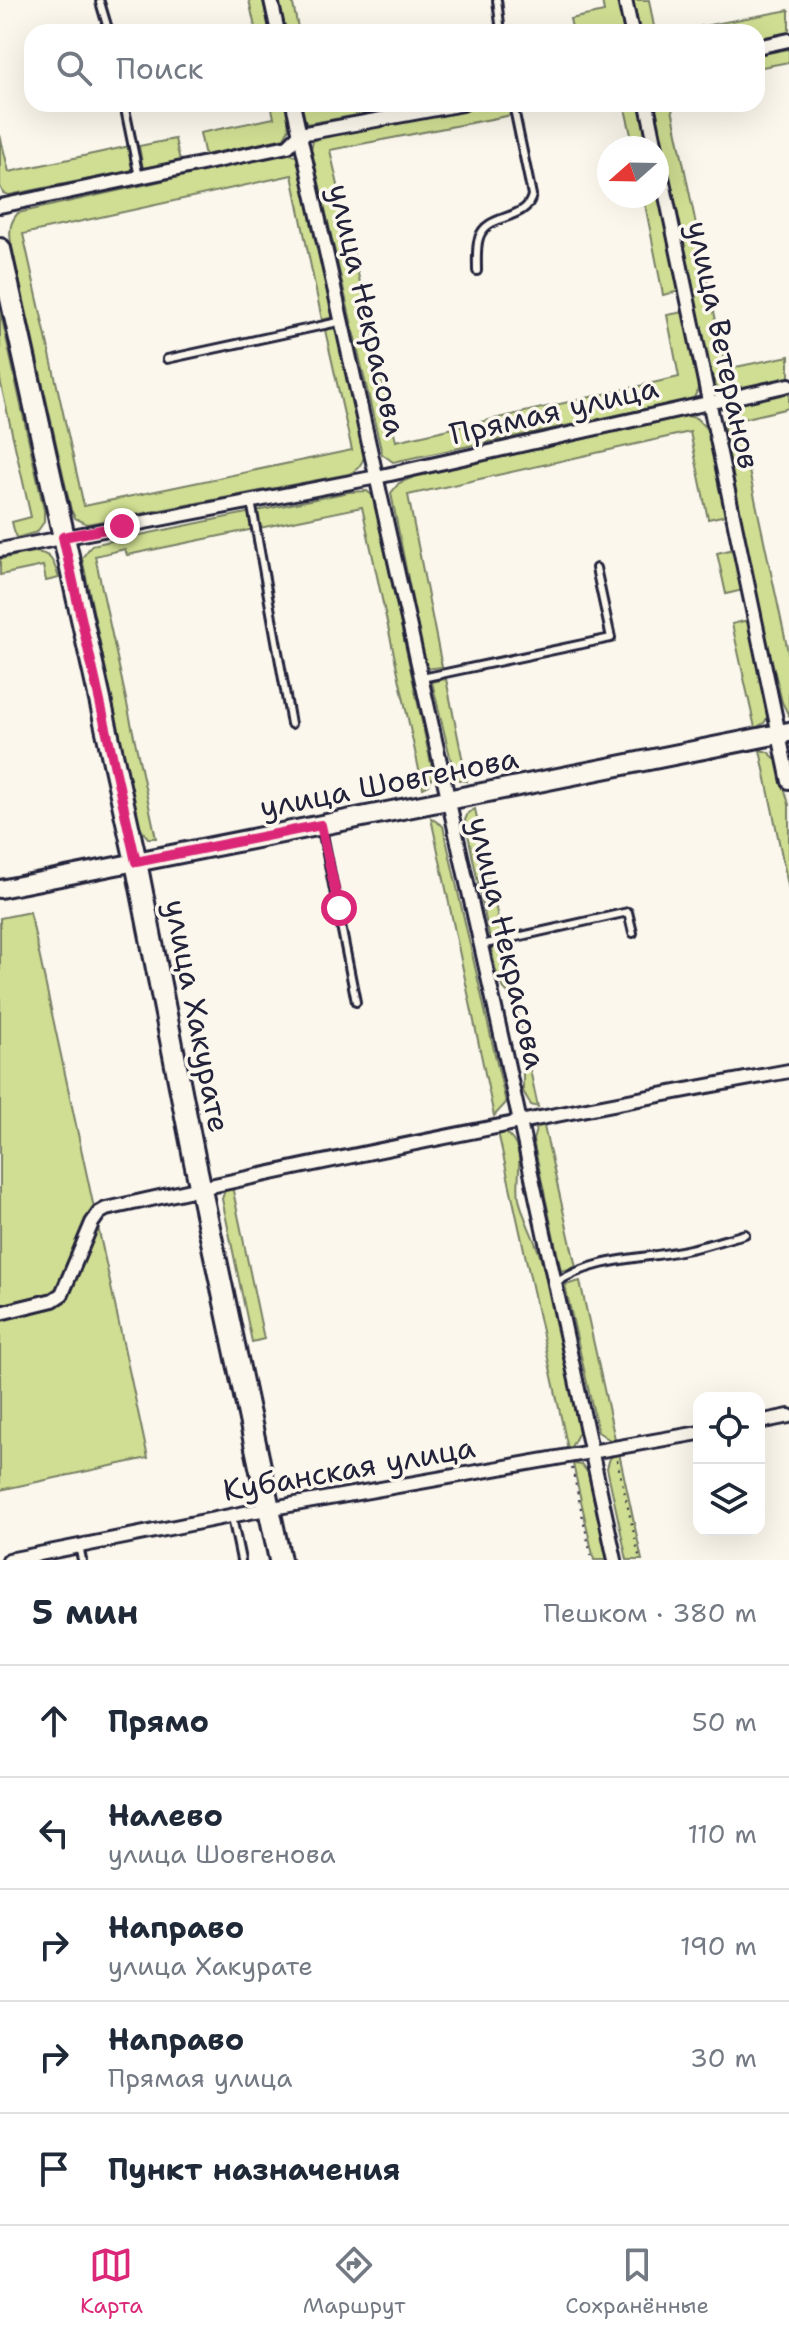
<!DOCTYPE html>
<html lang="ru">
<head>
<meta charset="utf-8">
<style>
	:root { --surface:#fff; --page:#f6f6f7; --text:#1f2937; --muted:#747a83; --line:#e0e1e3; --accent:#db2777 }
	body { margin:0; font-family:"Shantell Sans",sans-serif; background:var(--page); color:var(--text) }
	.controls { position:absolute; right:24px; bottom:24px; display:grid; overflow:hidden; border-radius:16px; box-shadow:0 8px 32px #0002 }
	.controls button { width:72px; height:72px; display:grid; place-items:center; padding:0; border:0; border-bottom:2px solid var(--line); background:var(--surface); color:var(--text); font:40px sans-serif }
	.compass { position:absolute; left:597px; top:136px; width:72px; height:72px; border-radius:50%; background:var(--surface); box-shadow:0 8px 32px #0002; rotate:250deg }
	.stop { position:absolute; width:24px; height:24px; margin:-18px; border:6px solid #db2777; border-radius:50%; background:#fff }
	.stop.end { background:#db2777; border-color:#fff; box-shadow:0 2px 8px #0008 }
	.list { margin:0; padding:0; list-style:none }
	h2 { display:flex; justify-content:space-between; align-items:center; height:104px; margin:0; padding:0 32px; font-size:34px }
	h2 small { font-size:26px; font-weight:400; color:var(--muted) }
	.list li { display:grid; grid-template-columns:52px 1fr auto; gap:24px; align-items:center; box-sizing:border-box; height:112px; padding:0 32px; border-top:2px solid var(--line) }
	.list b { display:block; font-size:30px; white-space:nowrap }
	.list p { margin:0; font-size:26px; white-space:nowrap; color:var(--muted) }
	.list em { font-size:26px; font-style:normal; color:var(--muted) }
	.icon { flex:none; width:44px; height:44px; fill:none; stroke:currentColor; stroke-width:2; stroke-linecap:round; stroke-linejoin:round }
	.map { position:relative; flex:none; width:789px; height:1560px; overflow:hidden }
	.search { position:absolute; background:var(--surface); box-shadow:0 8px 32px #0002; left:24px; right:24px; top:24px; height:88px; display:flex; align-items:center; gap:20px; box-sizing:border-box; padding:0 28px; border-radius:24px; color:var(--muted); font-size:30px }
	.sheet { height:664px; background:var(--surface) }
	nav { display:flex; justify-content:space-around; align-items:center; box-sizing:border-box; height:112px; border-top:2px solid var(--line); background:var(--surface); font-size:22px; color:var(--muted) }
	nav a { display:grid; justify-items:center; gap:4px }
	nav .on { color:var(--accent) }
	.map>svg:first-child { display:block }
</style>
</head>
<body>
<div class="map">
<svg width="789" height="1560" viewBox="0 0 789 1560">
	<rect width="100%" height="100%" fill="#fbf7ec"/>
	<filter id="ink" filterUnits="userSpaceOnUse"><feTurbulence type="fractalNoise" baseFrequency=".0125" numOctaves="2"/><feDisplacementMap in="SourceGraphic" scale="16" xChannelSelector="R" yChannelSelector="G"/><feConvolveMatrix kernelMatrix="1 2 1 2 8 2 1 2 1" color-interpolation-filters="sRGB"/></filter>
	<g filter="url(#ink)">
		<g fill="#cfde92" stroke="#788066" stroke-width="2">
			<polygon points="249,0 263,0 270,32 256,32"/>
			<polygon points="277,0 292,0 299,32 285,32"/>
			<polygon points="602,0 620,0 627,32 573,32 570,19 604,12"/>
			<polygon points="633,0 649,0 655,32 640,32"/>
			<polygon points="789,10 789,35 757,42 757,32 672,32"/>
			<polygon points="789,49 789,62 757,68 757,55"/>
			<polygon points="271,104 286,104 289,129 284,138 205,156 200,133 274,118"/>
			<polygon points="301,104 421,104 306,124"/>
			<polygon points="493,104 569,104 330,150 396,441 679,377 667,315 684,312 698,379 698,389 694,398 684,401 393,462 382,454 311,149 313,141 326,134"/>
			<polygon points="624,104 642,104 651,148 634,148"/>
			<polygon points="653,104 671,104 726,369 789,356 789,378 725,393 716,387 707,357"/>
			<polygon points="0,135 9,172 130,146 135,170 9,195 3,193 0,186"/>
			<polygon points="175,139 180,161 143,168 139,146"/>
			<path d="M287,153L299,157L337,316L322,320L292,175L23,234L84,506L352,450L325,330L340,327L366,446C365,459 361,469 349,474L87,524L75,518L71,510L11,243C9,231 10,222 18,213Z"/>
			<polygon points="662,196 680,291 663,295 644,199"/>
			<polygon points="0,310 44,510 44,522 37,532 16,538 12,522 31,517 0,380"/>
			<polygon points="789,391 789,408 738,420 789,656 789,716 782,702 753,583 723,422 727,410 741,403"/>
			<polygon points="687,416 696,418 707,429 726,515 708,519 690,432 408,495 442,667 426,669 391,493 399,483 414,477"/>
			<polygon points="367,491 373,496 433,773 429,785 423,788 362,507 127,555 125,549 95,556 156,838 148,838 139,827 82,558 92,545 349,492"/>
			<polygon points="734,549 743,590 726,594 717,553"/>
			<path d="M33,552C52,552 54,563 59,578L46,581L43,566L0,575V559Z"/>
			<polygon points="748,620 756,646 769,715 764,723 755,728 732,624"/>
			<polygon points="446,679 467,781 459,780 454,773 432,682"/>
			<polygon points="760,750 768,752 777,760 789,805 789,890"/>
			<polygon points="475,809 502,937 490,940 465,820 468,813"/>
			<polygon points="431,818 443,826 506,1103 494,1116"/>
			<polygon points="30,912 148,1458 0,1490 0,918"/>
			<path d="M503,943L538,1107L531,1105L523,1091V1053L512,996C495,985 495,964 491,945Z"/>
			<polygon points="543,1122 576,1267 561,1271 533,1140 537,1126"/>
			<path d="M503,1131C529,1149 515,1173 519,1198C523,1219 534,1236 540,1256C556,1309 566,1365 577,1419L579,1432L570,1449H568L498,1132Z"/>
			<polygon points="232,1186 264,1339 252,1342 222,1199 225,1190"/>
			<polygon points="580,1281 615,1439 610,1440 598,1432 565,1285"/>
			<polygon points="619,1453 642,1560 627,1560 607,1468 610,1458"/>
			<polygon points="573,1464 582,1465 588,1473 607,1560 594,1560"/>
		</g>
		<g fill="none" stroke-linecap="round" stroke-linejoin="round">
			<g stroke="#22223b" stroke-width="12">
				<g id="service">
					<polyline points="497,0 501,32"/>
					<polyline points="100,2 109,32"/>
					<polyline points="124,104 139,177"/>
					<path d="M477,271C477,260 476,247 479,238C487,212 527,222 532,195L513,104"/>
					<polyline points="167,359 343,321"/>
					<polyline points="251,501 291,724"/>
					<polyline points="422,678 611,638 596,568"/>
					<polyline points="322,829 356,1002"/>
					<polyline points="481,945 628,912 633,933"/>
					<path d="M556,1283C596,1256 645,1260 690,1249C708,1245 727,1239 745,1234"/>
					<polyline points="232,1517 241,1560"/>
					<polyline points="79,1546 82,1560"/>
				</g>
			</g>
			<g stroke="#22223b" stroke-width="18">
				<g id="minor">
					<polyline points="271,0 278,32"/>
					<polyline points="625,0 632,32"/>
					<polyline points="757,47 789,40"/>
					<polyline points="293,104 505,1053 615,1560"/>
					<polyline points="647,104 656,148"/>
					<polyline points="657,153 789,782"/>
					<polyline points="0,206 288,146 300,134 463,104"/>
					<polyline points="0,550 377,477 789,385"/>
					<path d="M0,1313L53,1300L62,1294L92,1223L99,1213L106,1209C333,1158 560,1113 789,1071"/>
					<polyline points="759,1422 789,1416"/>
					<polyline points="9,1560 250,1512 699,1433"/>
				</g>
			</g>
			<g stroke="#22223b" stroke-width="22">
				<polyline id="tertiary" points="0,889 136,862"/>
			</g>
			<g stroke="#22223b" stroke-width="24">
				<polyline id="secondary" points="136,862 789,732"/>
			</g>
			<g stroke="#22223b" stroke-width="26">
				<polyline id="primary" points="0,249 136,862 195,1162 280,1560"/>
			</g>
			<g stroke="#22223b" stroke-width="2" stroke-dasharray="2 6" stroke-linecap="butt">
				<polyline points="617,1460 640,1560"/>
				<polyline points="572,1468 592,1560"/>
			</g>
			<use href="#service" stroke="#fbf7ec" stroke-width="6"/>
			<use href="#minor" stroke="#fbf7ec" stroke-width="12"/>
			<use href="#tertiary" stroke="#fbf7ec" stroke-width="16"/>
			<use href="#secondary" stroke="#fbf7ec" stroke-width="18"/>
			<use href="#primary" stroke="#fbf7ec" stroke-width="20"/>
		</g>
	</g>
	<g fill="none" stroke-linecap="round" stroke-linejoin="round" filter="url(#ink)">
		<polyline stroke="#db2777" stroke-width="10" points="122,526 63,537 136,862 321,825 339,908"/>
	</g>
	<g text-anchor="middle" stroke-width="7" stroke-linejoin="round" paint-order="stroke">
		<g font-size="30" fill="#22223b" stroke="#fbf7ec">
			<text transform="translate(367 310) rotate(77)" y="10">улица Некрасова</text>
			<text transform="translate(723 345) rotate(78)" y="10">улица Ветеранов</text>
			<text transform="translate(554 411) rotate(-13)" y="10">Прямая улица</text>
			<text transform="translate(389 783) rotate(-11)" y="10">улица Шовгенова</text>
			<text transform="translate(507 943) rotate(77)" y="10">улица Некрасова</text>
			<text transform="translate(197 1016) rotate(79)" y="10">улица Хакурате</text>
			<text transform="translate(349 1469) rotate(-10)" y="10">Кубанская улица</text>
		</g>
	</g>
</svg>
<div class="controls">
<button><svg class="icon" aria-label="locate" viewBox="0 0 24 24"><circle cx="12" cy="12" r="6"/><path d="M12 2v4M12 18v4M2 12h4M18 12h4"/></svg></button>
<button><svg class="icon" aria-label="layers" viewBox="0 0 24 24"><path d="M12 4l9 5-9 5-9-5zM3 14l9 5 9-5"/></svg></button>
</div>
<svg class="compass" viewBox="-18 -18 36 36"><path d="M0-13l5 13h-10z" fill="#e53935"/><path d="M0 13l5-13h-10z" fill="#747a83"/></svg>
<div class="stop" style="left:339px;top:908px"></div>
<div class="stop end" style="left:122px;top:526px"></div>
<div class="search"><svg class="icon" aria-label="search" viewBox="0 0 24 24"><circle cx="10" cy="10" r="6"/><path d="M15 15l6 6"/></svg>Поиск</div>
</div>
<section class="sheet">
<h2>5 мин<small>Пешком · 380 m</small></h2>
<ul class="list">
<li><svg class="icon" aria-label="ahead" viewBox="0 0 24 24"><path d="M12 20V5M6 11l6-6 6 6"/></svg><div><b>Прямо</b></div><em>50 m</em></li>
<li><svg class="icon" aria-label="left" viewBox="0 0 24 24"><path d="M17 20v-9H6M10 6l-5 5 5 5"/></svg><div><b>Налево</b><p>улица Шовгенова</p></div><em>110 m</em></li>
<li><svg class="icon" aria-label="right" viewBox="0 0 24 24"><path d="M7 20v-9h11M14 6l5 5-5 5"/></svg><div><b>Направо</b><p>улица Хакурате</p></div><em>190 m</em></li>
<li><svg class="icon" aria-label="right" viewBox="0 0 24 24"><path d="M7 20v-9h11M14 6l5 5-5 5"/></svg><div><b>Направо</b><p>Прямая улица</p></div><em>30 m</em></li>
<li><svg class="icon" aria-label="arrive" viewBox="0 0 24 24"><path d="M6 21V4h12l-3 4 3 4H6"/></svg><div><b>Пункт назначения</b></div></li>
</ul>
</section>
<nav>
<a class="on"><svg class="icon" aria-label="map" viewBox="0 0 24 24"><path d="M3 6l6-2 6 2 6-2v14l-6 2-6-2-6 2zM9 4v14M15 6v14"/></svg>Карта</a>
<a><svg class="icon" aria-label="directions" viewBox="0 0 24 24"><path d="M12 3l9 9-9 9-9-9zM9 14v-3h6M13 9l2 2-2 2"/></svg>Маршрут</a>
<a><svg class="icon" aria-label="saved" viewBox="0 0 24 24"><path d="M7 4h10v16l-5-4-5 4z"/></svg>Сохранённые</a>
</nav>
</body>
</html>
